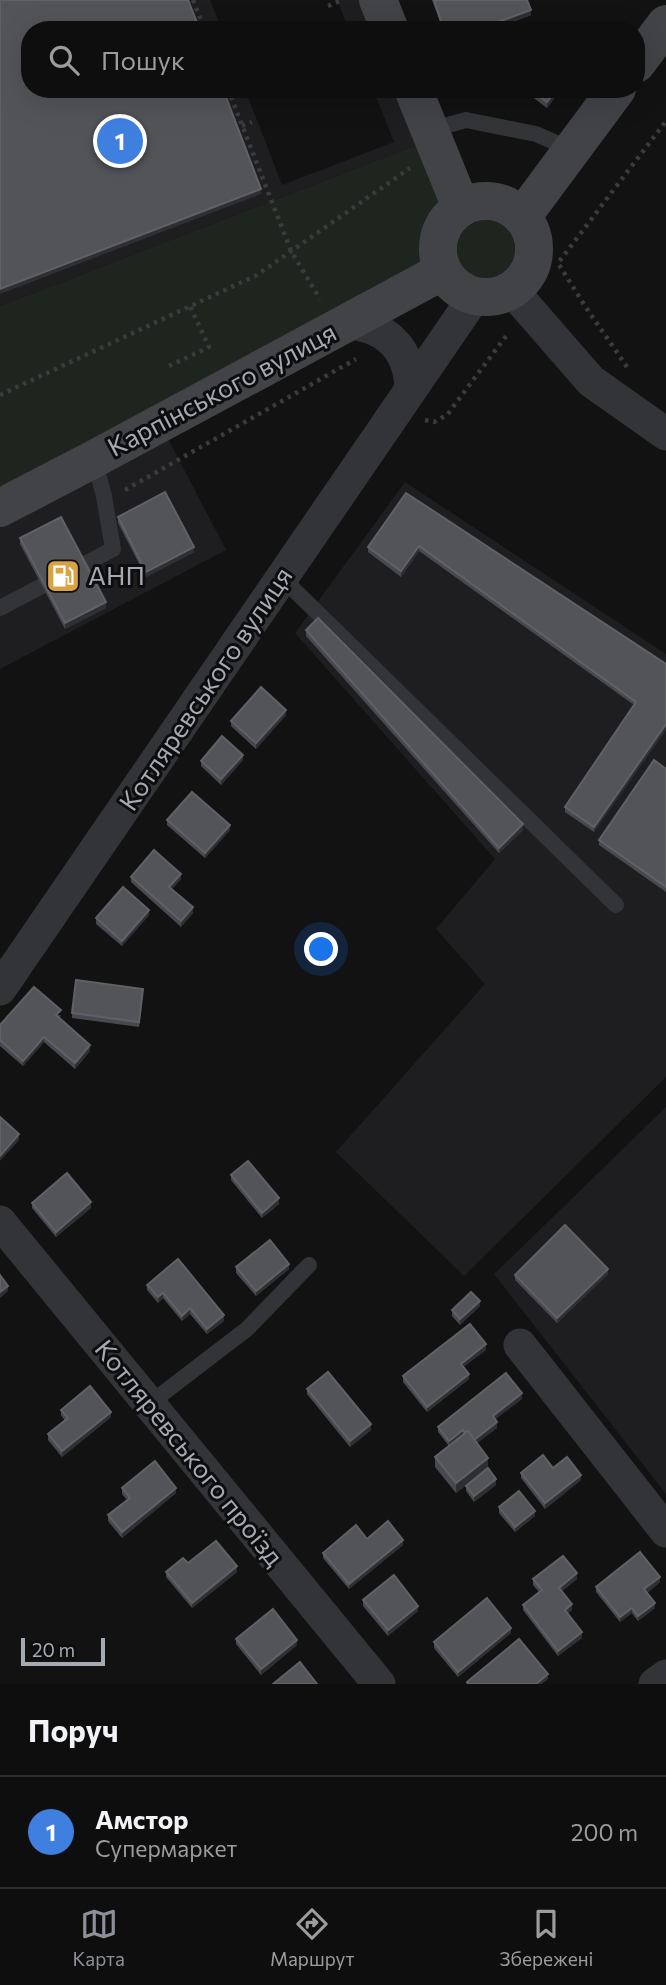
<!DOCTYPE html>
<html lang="uk">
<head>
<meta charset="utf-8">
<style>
	:root { --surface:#0e0e0e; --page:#171717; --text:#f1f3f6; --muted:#9b9c9e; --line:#2e2e2e; --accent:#8c9099 }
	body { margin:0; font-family:Commissioner,sans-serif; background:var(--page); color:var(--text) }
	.scale { position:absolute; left:21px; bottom:18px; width:84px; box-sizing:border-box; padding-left:7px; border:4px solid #a5a9b2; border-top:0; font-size:19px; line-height:24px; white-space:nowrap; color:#a5a9b2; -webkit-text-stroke:5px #0d0d0e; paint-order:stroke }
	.you { position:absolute; left:322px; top:950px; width:24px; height:24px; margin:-18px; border:5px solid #fff; border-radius:50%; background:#1a73e8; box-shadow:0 0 0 10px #1a73e833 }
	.badge { display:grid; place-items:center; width:46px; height:46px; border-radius:50%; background:var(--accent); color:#fff; font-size:23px; font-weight:700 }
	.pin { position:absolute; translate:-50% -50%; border:4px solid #fff; box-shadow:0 2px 7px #0006 }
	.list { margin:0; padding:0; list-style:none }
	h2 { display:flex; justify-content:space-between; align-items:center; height:91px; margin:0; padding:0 28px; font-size:30px }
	h2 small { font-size:23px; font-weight:400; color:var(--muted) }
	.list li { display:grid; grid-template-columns:46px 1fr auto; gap:21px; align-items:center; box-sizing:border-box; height:112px; padding:0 28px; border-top:2px solid var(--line) }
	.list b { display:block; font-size:26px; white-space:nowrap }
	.list p { margin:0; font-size:23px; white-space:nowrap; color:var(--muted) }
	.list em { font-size:23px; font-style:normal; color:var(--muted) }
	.icon { flex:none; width:38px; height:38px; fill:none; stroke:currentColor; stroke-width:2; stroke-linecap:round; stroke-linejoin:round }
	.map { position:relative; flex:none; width:666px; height:1684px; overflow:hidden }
	.search { position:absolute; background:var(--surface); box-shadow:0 7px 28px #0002; left:21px; right:21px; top:21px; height:77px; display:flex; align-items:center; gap:18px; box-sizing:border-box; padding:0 24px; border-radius:28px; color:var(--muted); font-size:26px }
	.sheet { height:203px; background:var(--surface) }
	nav { display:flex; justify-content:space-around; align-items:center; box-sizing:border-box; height:98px; border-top:2px solid var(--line); background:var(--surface); font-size:19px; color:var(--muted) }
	nav a { display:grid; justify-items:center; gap:4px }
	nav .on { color:var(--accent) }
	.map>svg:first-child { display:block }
</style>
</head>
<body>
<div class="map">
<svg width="666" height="1684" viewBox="0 0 666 1684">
	<rect width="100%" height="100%" fill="#121213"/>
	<g fill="#1e1e20">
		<polygon points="0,0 210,0 222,30 30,30 30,89 245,89 282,185 394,142 373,89 400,89 422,143 0,306"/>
		<polygon points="337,0 365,0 376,30 349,30"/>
		<polygon points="164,431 226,550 0,669 0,517"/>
		<polygon points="405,482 666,654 666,1077 464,1276 336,1152 485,984 436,929 495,859 295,633"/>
		<polygon points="666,1107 666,1494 494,1274"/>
	</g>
	<g fill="#1e251f">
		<path d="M422,143L444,198C424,218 417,240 424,268L0,490V306Z"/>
		<circle cx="486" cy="249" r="29"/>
	</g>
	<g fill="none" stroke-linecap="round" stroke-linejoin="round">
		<g stroke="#393b3e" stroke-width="4.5" stroke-dasharray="3.5 5" stroke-linecap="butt">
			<polyline points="193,0 205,30"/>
			<polyline points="328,6 342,0"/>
			<polyline points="228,89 291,251 320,299"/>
			<polyline points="242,126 252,122"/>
			<polyline points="169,366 209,347 190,306"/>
			<polyline points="627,367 585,306 558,263 666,121"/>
			<polyline points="0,395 257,275 410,168"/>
			<polyline points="425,420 434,422 447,415 509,332"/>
			<polyline points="125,490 356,359"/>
		</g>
		<g stroke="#333437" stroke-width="16">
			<polyline points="430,130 466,120 536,134 572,150"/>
			<polyline points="83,565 113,549 104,496 94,459"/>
			<polyline points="282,578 616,905"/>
			<polyline points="0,608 42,586"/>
			<polyline points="149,1404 247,1329 309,1265"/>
		</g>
		<g stroke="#333437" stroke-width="33">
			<polyline points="511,289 591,381 666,434"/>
			<path d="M346,323C386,325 410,349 411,389"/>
			<polyline points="0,989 475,296"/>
			<polyline points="0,1222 379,1684"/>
			<polyline points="520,1345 666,1531"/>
			<polyline points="655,1684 666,1676"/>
		</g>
		<g stroke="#414347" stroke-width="38">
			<polyline points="378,0 390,30"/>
			<polyline points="636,64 666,24"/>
			<polyline points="413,89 461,207"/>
			<circle cx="486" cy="249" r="48"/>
			<polyline points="522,217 617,89"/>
			<polyline points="0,508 94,459 443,271"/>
		</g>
	</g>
	<g fill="#48494e">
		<polygon points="432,0 527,0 531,15 491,30 443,30"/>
		<polygon points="522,89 561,89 547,108"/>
		<polygon points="406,493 666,664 594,832 565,812 565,807 634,705 419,551 401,577 368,552 368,547"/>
		<polygon points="118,517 194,552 146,577 118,523"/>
		<polygon points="20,538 106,608 65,629 20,544"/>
		<polygon points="306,630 523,830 499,853 306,636"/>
		<polygon points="286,715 256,749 231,726 231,721"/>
		<polygon points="243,760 221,785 201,766 201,761"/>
		<polygon points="666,769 666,892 599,845 599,840"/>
		<polygon points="167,820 230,830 205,858 167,825"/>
		<polygon points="131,877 181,879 172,889 193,913 181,927 131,882"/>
		<polygon points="149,915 122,946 96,924 96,918"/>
		<polygon points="143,994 139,1027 72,1018 72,1013"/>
		<polygon points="61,1015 59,1018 90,1051 75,1069 44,1042 23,1066 0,1046 0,1025"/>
		<polygon points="231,1175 279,1204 262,1218 231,1180"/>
		<polygon points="32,1203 91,1208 56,1237 32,1208"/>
		<polygon points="236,1267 289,1269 256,1296 236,1273"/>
		<polygon points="608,1274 557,1323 515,1280 515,1275"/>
		<polygon points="147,1285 224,1321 207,1334 190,1314 182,1321 163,1298 158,1303 147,1290"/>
		<polygon points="480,1306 460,1325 452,1316 452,1310"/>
		<polygon points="486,1350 463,1367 469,1379 427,1412 403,1382 403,1376"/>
		<polygon points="307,1389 371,1430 350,1447 307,1394"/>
		<polygon points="522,1399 495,1419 497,1428 477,1443 488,1468 456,1493 435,1467 435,1457 449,1446 438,1432 438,1427"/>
		<polygon points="61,1410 111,1417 62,1457 48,1440 48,1434 65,1421 61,1415"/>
		<polygon points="553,1468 581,1480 545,1509 521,1478 521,1473"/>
		<polygon points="496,1485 474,1502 466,1491 466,1486"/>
		<polygon points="122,1488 176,1493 122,1538 108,1521 108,1515 127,1500 122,1494"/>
		<polygon points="499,1507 535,1516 515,1532 499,1513"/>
		<polygon points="367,1539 403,1545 349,1589 323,1558 323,1553"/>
		<polygon points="188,1563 237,1572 192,1608 166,1577 166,1572"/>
		<polygon points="533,1579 577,1579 562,1591 572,1610 567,1614 582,1638 558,1656 523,1610 523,1605 539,1592 533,1585"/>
		<polygon points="660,1582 647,1593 655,1608 638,1621 632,1613 620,1622 596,1592 596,1587"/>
		<polygon points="363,1600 418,1611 388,1636 363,1606"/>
		<polygon points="511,1633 458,1677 434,1648 434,1642"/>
		<polygon points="236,1639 297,1645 261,1675 236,1644"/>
	</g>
	<g fill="#2e2f32">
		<polygon points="531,10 531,15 491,30 476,30"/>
		<polygon points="557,89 561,89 547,108 547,102"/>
		<polygon points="261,189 261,194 0,294 0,289"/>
		<polygon points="419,546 419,551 401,577 401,571"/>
		<polygon points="194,547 194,552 146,577 146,572"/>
		<polygon points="106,602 106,608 65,629 65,623"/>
		<polygon points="286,710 286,715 256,749 256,743"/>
		<polygon points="666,724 666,730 594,832 594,827"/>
		<polygon points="243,755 243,760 221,785 221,779"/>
		<polygon points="523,824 523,830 499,853 499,848"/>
		<polygon points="230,825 230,830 205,858 205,853"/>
		<polygon points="181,874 181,879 169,892 169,887"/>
		<polygon points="193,907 193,913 181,927 181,921"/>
		<polygon points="149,910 149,915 122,946 122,941"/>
		<polygon points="44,1037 44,1042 23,1066 23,1061"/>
		<polygon points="90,1045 90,1051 75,1069 75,1063"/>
		<polygon points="19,1134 19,1140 0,1161 0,1156"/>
		<polygon points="279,1198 279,1204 262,1218 262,1213"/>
		<polygon points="91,1202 91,1208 56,1237 56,1232"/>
		<polygon points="289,1264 289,1269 256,1296 256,1291"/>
		<polygon points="608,1269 608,1274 557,1323 557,1318"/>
		<polygon points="8,1286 8,1291 0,1298 0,1292"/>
		<polygon points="163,1293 163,1298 158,1303 158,1297"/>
		<polygon points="480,1301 480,1306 460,1325 460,1319"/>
		<polygon points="190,1308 190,1314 182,1321 182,1316"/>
		<polygon points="224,1315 224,1321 207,1334 207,1329"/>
		<polygon points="486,1344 486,1350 461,1369 461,1364"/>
		<polygon points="469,1374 469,1379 427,1412 427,1407"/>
		<polygon points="522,1393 522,1399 493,1421 493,1416"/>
		<polygon points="111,1412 111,1417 62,1457 62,1451"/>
		<polygon points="497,1422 497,1428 472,1447 472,1442"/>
		<polygon points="371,1424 371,1430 350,1447 350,1441"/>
		<polygon points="463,1430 463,1435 449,1446 449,1441"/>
		<polygon points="488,1458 488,1468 456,1493 456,1483"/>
		<polygon points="581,1475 581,1480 545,1509 545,1503"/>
		<polygon points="496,1479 496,1485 474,1502 474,1496"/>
		<polygon points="176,1488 176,1493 122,1538 122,1532"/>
		<polygon points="535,1511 535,1516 515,1532 515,1527"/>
		<polygon points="403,1540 403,1545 349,1589 349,1584"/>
		<polygon points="237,1566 237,1572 192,1608 192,1603"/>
		<polygon points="577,1573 577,1579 559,1593 559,1588"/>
		<polygon points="660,1577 660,1582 644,1595 644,1589"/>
		<polygon points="655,1603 655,1608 638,1621 638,1616"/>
		<polygon points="572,1604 572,1610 565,1616 565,1610"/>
		<polygon points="418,1606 418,1611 388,1636 388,1630"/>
		<polygon points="632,1608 632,1613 620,1622 620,1617"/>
		<polygon points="511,1628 511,1633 458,1677 458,1672"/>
		<polygon points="582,1632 582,1638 558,1656 558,1651"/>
		<polygon points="297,1640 297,1645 261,1675 261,1669"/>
		<polygon points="548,1674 548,1679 542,1684 536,1684"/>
	</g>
	<g fill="#525458" stroke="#5f6166" stroke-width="2">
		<polygon points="0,0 188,0 200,30 30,30 30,89 223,89 261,189 0,289"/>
		<polygon points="434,0 527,0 531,10 476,30 444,30"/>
		<polygon points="530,89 557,89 547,102"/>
		<polygon points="165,492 194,547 146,572 118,517"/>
		<polygon points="406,493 666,664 666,724 594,827 565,807 636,702 419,546 401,571 368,547"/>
		<polygon points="61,517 106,602 65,623 20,538"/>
		<polygon points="318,618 523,824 499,848 306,630"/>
		<polygon points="261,687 286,710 256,743 231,721"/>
		<polygon points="222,736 243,755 221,779 201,761"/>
		<polygon points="654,760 666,769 666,887 599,840"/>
		<polygon points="192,792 230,825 205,853 167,820"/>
		<polygon points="154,850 181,874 169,887 193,907 181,921 131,877"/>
		<polygon points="123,887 149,910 122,941 96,918"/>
		<polygon points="76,980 143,989 139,1022 72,1013"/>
		<polygon points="34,987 61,1010 56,1015 90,1045 75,1063 44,1037 23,1061 0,1040 0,1025"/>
		<polygon points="0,1117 19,1134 0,1156"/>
		<polygon points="248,1161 279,1198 262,1213 231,1175"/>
		<polygon points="67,1173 91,1202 56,1232 32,1203"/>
		<polygon points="565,1225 608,1269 557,1318 515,1275"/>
		<polygon points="270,1240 289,1264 256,1291 236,1267"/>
		<polygon points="178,1259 224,1315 207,1329 190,1308 182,1316 163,1293 158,1297 147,1285"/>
		<polygon points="0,1275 8,1286 0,1292"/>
		<polygon points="471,1292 480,1301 460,1319 452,1310"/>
		<polygon points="470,1324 486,1344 461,1364 469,1374 427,1407 403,1376"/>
		<polygon points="328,1372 371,1424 350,1441 307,1389"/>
		<polygon points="506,1373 522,1393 493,1416 497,1422 474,1440 468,1431 465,1433 463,1430 449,1441 438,1427"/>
		<polygon points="90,1386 111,1412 62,1451 48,1434 68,1418 61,1410"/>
		<polygon points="468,1431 488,1458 456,1483 435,1457"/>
		<polygon points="543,1455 553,1468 567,1457 581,1475 545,1503 521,1473"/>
		<polygon points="155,1461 176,1488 122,1532 108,1515 130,1498 122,1488"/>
		<polygon points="488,1468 496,1479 474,1496 466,1486"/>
		<polygon points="519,1491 535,1511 515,1527 499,1507"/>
		<polygon points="388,1521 403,1540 349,1584 323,1553 356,1525 367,1539"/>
		<polygon points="216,1541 237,1566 192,1603 166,1572 183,1558 188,1563"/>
		<polygon points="640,1552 660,1577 644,1589 655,1603 638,1616 632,1608 620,1617 596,1587"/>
		<polygon points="563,1556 577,1573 559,1588 572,1604 565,1610 582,1632 558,1651 523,1605 542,1590 533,1579"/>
		<polygon points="394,1575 418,1606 388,1630 363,1600"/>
		<polygon points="487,1598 511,1628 458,1672 434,1642"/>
		<polygon points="273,1609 297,1640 261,1669 236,1639"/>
		<polygon points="519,1639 548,1674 536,1684 468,1684 467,1682"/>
		<polygon points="300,1662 317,1684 273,1684"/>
	</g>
	<defs>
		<g id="fuel-square" transform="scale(1.75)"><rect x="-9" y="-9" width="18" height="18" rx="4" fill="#daa242" stroke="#0d0d0e"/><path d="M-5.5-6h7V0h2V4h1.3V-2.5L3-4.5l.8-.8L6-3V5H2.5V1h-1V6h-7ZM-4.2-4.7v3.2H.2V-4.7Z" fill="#fff"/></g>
	</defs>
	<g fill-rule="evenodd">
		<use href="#fuel-square" x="63" y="576"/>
	</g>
	<g text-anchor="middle" stroke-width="6" stroke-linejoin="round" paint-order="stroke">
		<g font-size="26" fill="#a5a9b2" stroke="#0d0d0e">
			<text transform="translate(222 390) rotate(-28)" y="9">Карпінського вулиця</text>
			<text transform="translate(206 689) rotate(-56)" y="9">Котляревського вулиця</text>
			<text transform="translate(189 1453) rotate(51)" y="9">Котляревського проїзд</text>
		</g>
		<g font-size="26" fill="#a5a9b2" stroke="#0d0d0e" text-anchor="start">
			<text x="88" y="585">АНП</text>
		</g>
	</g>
</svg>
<div class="scale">20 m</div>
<div class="you"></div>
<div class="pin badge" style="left:120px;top:141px;background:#3f7fe0">1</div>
<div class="search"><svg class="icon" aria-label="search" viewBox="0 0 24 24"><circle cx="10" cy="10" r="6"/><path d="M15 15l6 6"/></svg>Пошук</div>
</div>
<section class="sheet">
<h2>Поруч<small></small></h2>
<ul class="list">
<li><span class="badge" style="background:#3f7fe0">1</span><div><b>Амстор</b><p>Супермаркет</p></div><em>200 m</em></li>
</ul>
</section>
<nav>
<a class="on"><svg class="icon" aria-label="map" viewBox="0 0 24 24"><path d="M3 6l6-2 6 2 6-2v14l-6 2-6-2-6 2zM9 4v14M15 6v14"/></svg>Карта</a>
<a><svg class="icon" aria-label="directions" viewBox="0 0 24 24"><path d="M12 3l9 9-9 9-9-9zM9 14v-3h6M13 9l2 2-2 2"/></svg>Маршрут</a>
<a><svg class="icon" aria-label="saved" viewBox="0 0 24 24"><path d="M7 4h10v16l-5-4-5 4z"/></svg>Збережені</a>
</nav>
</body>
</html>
